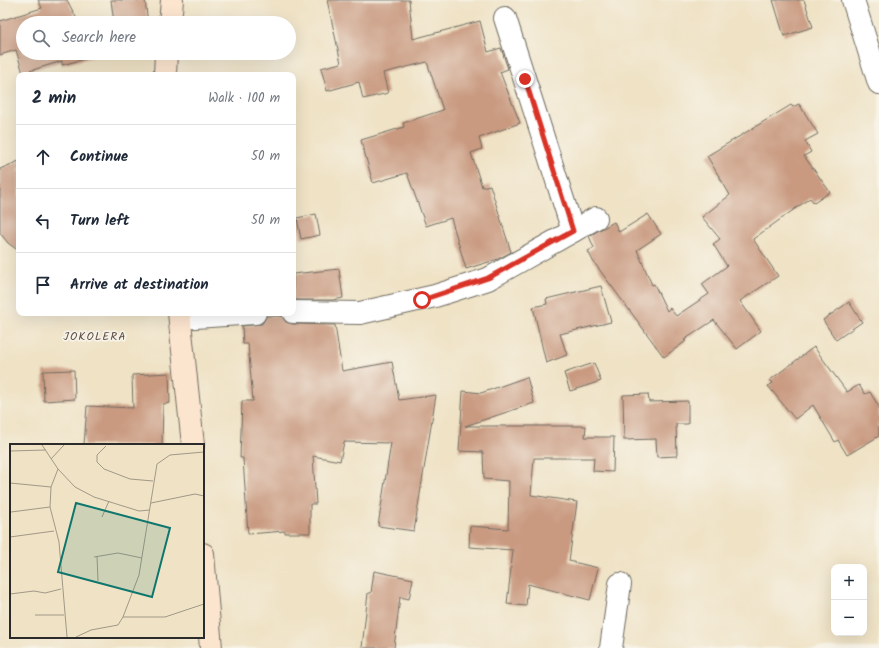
<!DOCTYPE html>
<html lang="en">
<head>
<meta charset="utf-8">
<style>
	:root { --surface:#fff; --page:#f2f2f3; --text:#1f2937; --muted:#747a83; --line:#e0e1e3 }
	body { margin:0; font-family:Kalam,sans-serif; background:var(--page); color:var(--text) }
	.controls { position:absolute; right:12px; bottom:12px; display:grid; overflow:hidden; border-radius:8px; box-shadow:0 4px 16px #0002 }
	.controls button { width:36px; height:36px; display:grid; place-items:center; padding:0; border:0; border-bottom:1px solid var(--line); background:var(--surface); color:var(--text); font:20px sans-serif }
	.stop { position:absolute; width:12px; height:12px; margin:-9px; border:3px solid #d93025; border-radius:50%; background:#fff }
	.stop.end { background:#d93025; border-color:#fff; box-shadow:0 1px 4px #0008 }
	.list { margin:0; padding:0; list-style:none }
	h2 { display:flex; justify-content:space-between; align-items:center; height:52px; margin:0; padding:0 16px; font-size:17px }
	h2 small { font-size:13px; font-weight:400; color:var(--muted) }
	.list li { display:grid; grid-template-columns:26px 1fr auto; gap:12px; align-items:center; box-sizing:border-box; height:64px; padding:0 16px; border-top:1px solid var(--line) }
	.list b { display:block; font-size:15px; white-space:nowrap }
	.list em { font-size:13px; font-style:normal; color:var(--muted) }
	.icon { flex:none; width:22px; height:22px; fill:none; stroke:currentColor; stroke-width:2; stroke-linecap:round; stroke-linejoin:round }
	.map { position:relative; flex:none; width:879px; height:648px; overflow:hidden }
	.search { position:absolute; background:var(--surface); box-shadow:0 4px 16px #0002; left:16px; top:16px; width:280px; height:44px; display:flex; align-items:center; gap:10px; box-sizing:border-box; padding:0 14px; border-radius:22px; color:var(--muted); font-size:15px }
	.panel { position:absolute; background:var(--surface); box-shadow:0 4px 16px #0002; left:16px; top:72px; width:280px; height:244px; border-radius:8px }
	.map>svg:first-child { display:block }
</style>
</head>
<body>
<div class="map">
<svg width="879" height="648" viewBox="0 0 879 648">
	<rect width="100%" height="100%" fill="#f7f3e8"/>
	<filter id="ink" filterUnits="userSpaceOnUse"><feTurbulence type="fractalNoise" baseFrequency=".025" numOctaves="2"/><feDisplacementMap in="SourceGraphic" scale="8" xChannelSelector="R" yChannelSelector="G"/><feConvolveMatrix kernelMatrix="1 2 1 2 8 2 1 2 1" color-interpolation-filters="sRGB"/></filter>
	<filter id="wash" filterUnits="userSpaceOnUse"><feTurbulence type="fractalNoise" baseFrequency=".012" numOctaves="4" result="noise"/><feDisplacementMap in="SourceGraphic" scale="16" xChannelSelector="R" yChannelSelector="G"/><feGaussianBlur stdDeviation="0.9" result="paint"/><feColorMatrix in="noise" values="0 0 0 0 0 0 0 0 0 0 0 0 0 0 0 0 0 1.4 0 .05"/><feComposite in="paint" operator="in"/></filter>
	<g filter="url(#wash)">
		<rect width="100%" height="100%" fill="#efe2c5"/>
		<g id="blocks">
			<g fill="#c99a80">
				<polygon points="38,0 67,0 79,23 23,23 23,53 94,53 96,56 62,65 62,61 23,73 16,50 0,55 0,21 42,8"/>
				<polygon points="111,0 145,0 148,23 114,23"/>
				<polygon points="327,0 409,0 413,39 480,21 488,52 501,48 508,69 500,72 520,123 479,138 482,149 471,153 482,187 490,185 511,252 498,259 466,269 451,218 426,226 407,173 373,183 361,140 404,127 403,123 443,110 427,62 383,73 388,93 363,99 359,82 327,91 321,68 341,63"/>
				<polygon points="773,0 804,0 813,27 784,36"/>
				<polygon points="799,104 818,134 805,141 811,152 804,156 830,192 814,203 810,198 753,239 778,276 740,301 761,331 737,349 714,320 684,340 686,341 664,357 593,261 588,251 594,248 589,236 614,222 619,232 648,214 661,234 637,250 652,285 654,284 667,311 670,308 676,316 709,294 702,284 727,266 713,244 720,239 702,217 730,195 707,156 791,105 793,107"/>
				<polygon points="19,161 19,251 8,243 0,233 0,169"/>
				<polygon points="316,214 320,235 301,239 297,218"/>
				<polygon points="339,269 343,298 333,300 293,300 293,274"/>
				<polygon points="601,286 611,322 560,334 567,355 546,363 533,307 547,304 546,299"/>
				<polygon points="849,302 862,322 836,340 823,320"/>
				<polygon points="267,316 282,316 286,322 293,324 335,325 342,371 392,362 399,400 436,395 414,531 378,526 391,443 344,442 340,461 313,456 316,504 310,504 310,533 285,533 285,531 248,534 243,458 240,458 242,401 253,401 248,344 243,344 242,326 262,324"/>
				<polygon points="814,347 847,392 859,385 865,394 870,392 879,407 879,436 847,455 838,440 835,442 813,405 795,419 768,386 773,383 770,380"/>
				<polygon points="594,363 601,381 570,391 564,373"/>
				<polygon points="74,370 75,399 44,401 43,371"/>
				<polygon points="169,373 170,403 163,404 162,445 84,445 87,406 133,408 132,375"/>
				<polygon points="527,377 534,403 465,426 586,426 585,437 614,437 613,472 593,471 594,458 534,458 531,495 577,502 569,561 598,568 590,600 528,584 526,606 507,604 513,550 469,547 470,526 508,529 509,481 484,479 483,452 459,451 463,391 481,393"/>
				<polygon points="648,394 649,402 688,401 688,424 676,424 677,456 657,457 656,439 624,440 623,395"/>
				<polygon points="374,571 413,579 409,599 400,597 394,648 362,648 368,593 371,593"/>
			</g>
		</g>
	</g>
	<g filter="url(#ink)">
		<use href="#blocks" fill-opacity="0" stroke="#706b61" stroke-width="1"/>
		<g fill="none" stroke-linecap="round" stroke-linejoin="round">
			<g stroke="#706b61" stroke-width="24">
				<g id="street">
					<polyline points="853,0 879,83"/>
					<polyline points="505,18 573,231"/>
					<polyline points="293,312 360,313 435,296 488,279 596,218"/>
					<polyline points="180,318 255,313"/>
					<polyline points="611,648 620,584"/>
				</g>
			</g>
			<g stroke="#706b61" stroke-width="24">
				<g id="secondary">
					<polyline points="170,23 172,0"/>
					<polyline points="165,75 166,53"/>
					<polyline points="179,313 193,445"/>
					<polyline points="203,554 211,648"/>
				</g>
			</g>
			<use href="#street" stroke="#fff" stroke-width="22"/>
			<use href="#secondary" stroke="#fce5cf" stroke-width="22"/>
		</g>
	</g>
	<g fill="none" stroke-linecap="round" stroke-linejoin="round" filter="url(#ink)">
		<polyline stroke="#d93025" stroke-width="5" points="422,300 488,278 573,231 525,79"/>
	</g>
	<g text-anchor="middle" stroke-width="3.5" stroke-linejoin="round" paint-order="stroke">
		<g font-size="12" letter-spacing="1" fill="#625249" stroke="#f7f3e8">
			<text x="95" y="340">JOKOLERA</text>
		</g>
	</g>
	<g transform="translate(10 444)">
		<rect width="194" height="194" fill="#efe2c5"/>
		<path fill="none" stroke="#a19987" stroke-width="1" d="M32,1L48,25L41,43L40,63L49,98L57,193M96,2L87,11V18L94,25L120,35L143,37M0,7L36,6M41,15L54,1M48,25L65,43L84,53L129,67L140,66M0,39L41,43M141,59L185,50L194,52M1,68L40,63M92,73L99,57M0,93L44,87M87,112L88,137M84,113L108,109L132,114M0,150L24,147L35,149L51,145M25,171H54M113,173H155L194,160M66,193L81,186L108,181L113,173L129,131L147,20L160,11L194,8"/>
		<path fill="#0f766e" fill-opacity="0.15" stroke="#0f766e" stroke-width="2" d="M66,59L160,84L142,153L48,128Z"/>
		<rect width="194" height="194" fill="none" stroke="#2b2b2b" stroke-width="2"/>
	</g>
</svg>
<div class="controls">
<button>+</button>
<button>−</button>
</div>
<div class="stop" style="left:422px;top:300px"></div>
<div class="stop end" style="left:525px;top:79px"></div>
<div class="search"><svg class="icon" aria-label="search" viewBox="0 0 24 24"><circle cx="10" cy="10" r="6"/><path d="M15 15l6 6"/></svg>Search here</div>
<section class="panel">
<h2>2 min<small>Walk · 100 m</small></h2>
<ul class="list">
<li><svg class="icon" aria-label="ahead" viewBox="0 0 24 24"><path d="M12 20V5M6 11l6-6 6 6"/></svg><div><b>Continue</b></div><em>50 m</em></li>
<li><svg class="icon" aria-label="left" viewBox="0 0 24 24"><path d="M17 20v-9H6M10 6l-5 5 5 5"/></svg><div><b>Turn left</b></div><em>50 m</em></li>
<li><svg class="icon" aria-label="arrive" viewBox="0 0 24 24"><path d="M6 21V4h12l-3 4 3 4H6"/></svg><div><b>Arrive at destination</b></div></li>
</ul>
</section>
</div>
</body>
</html>
